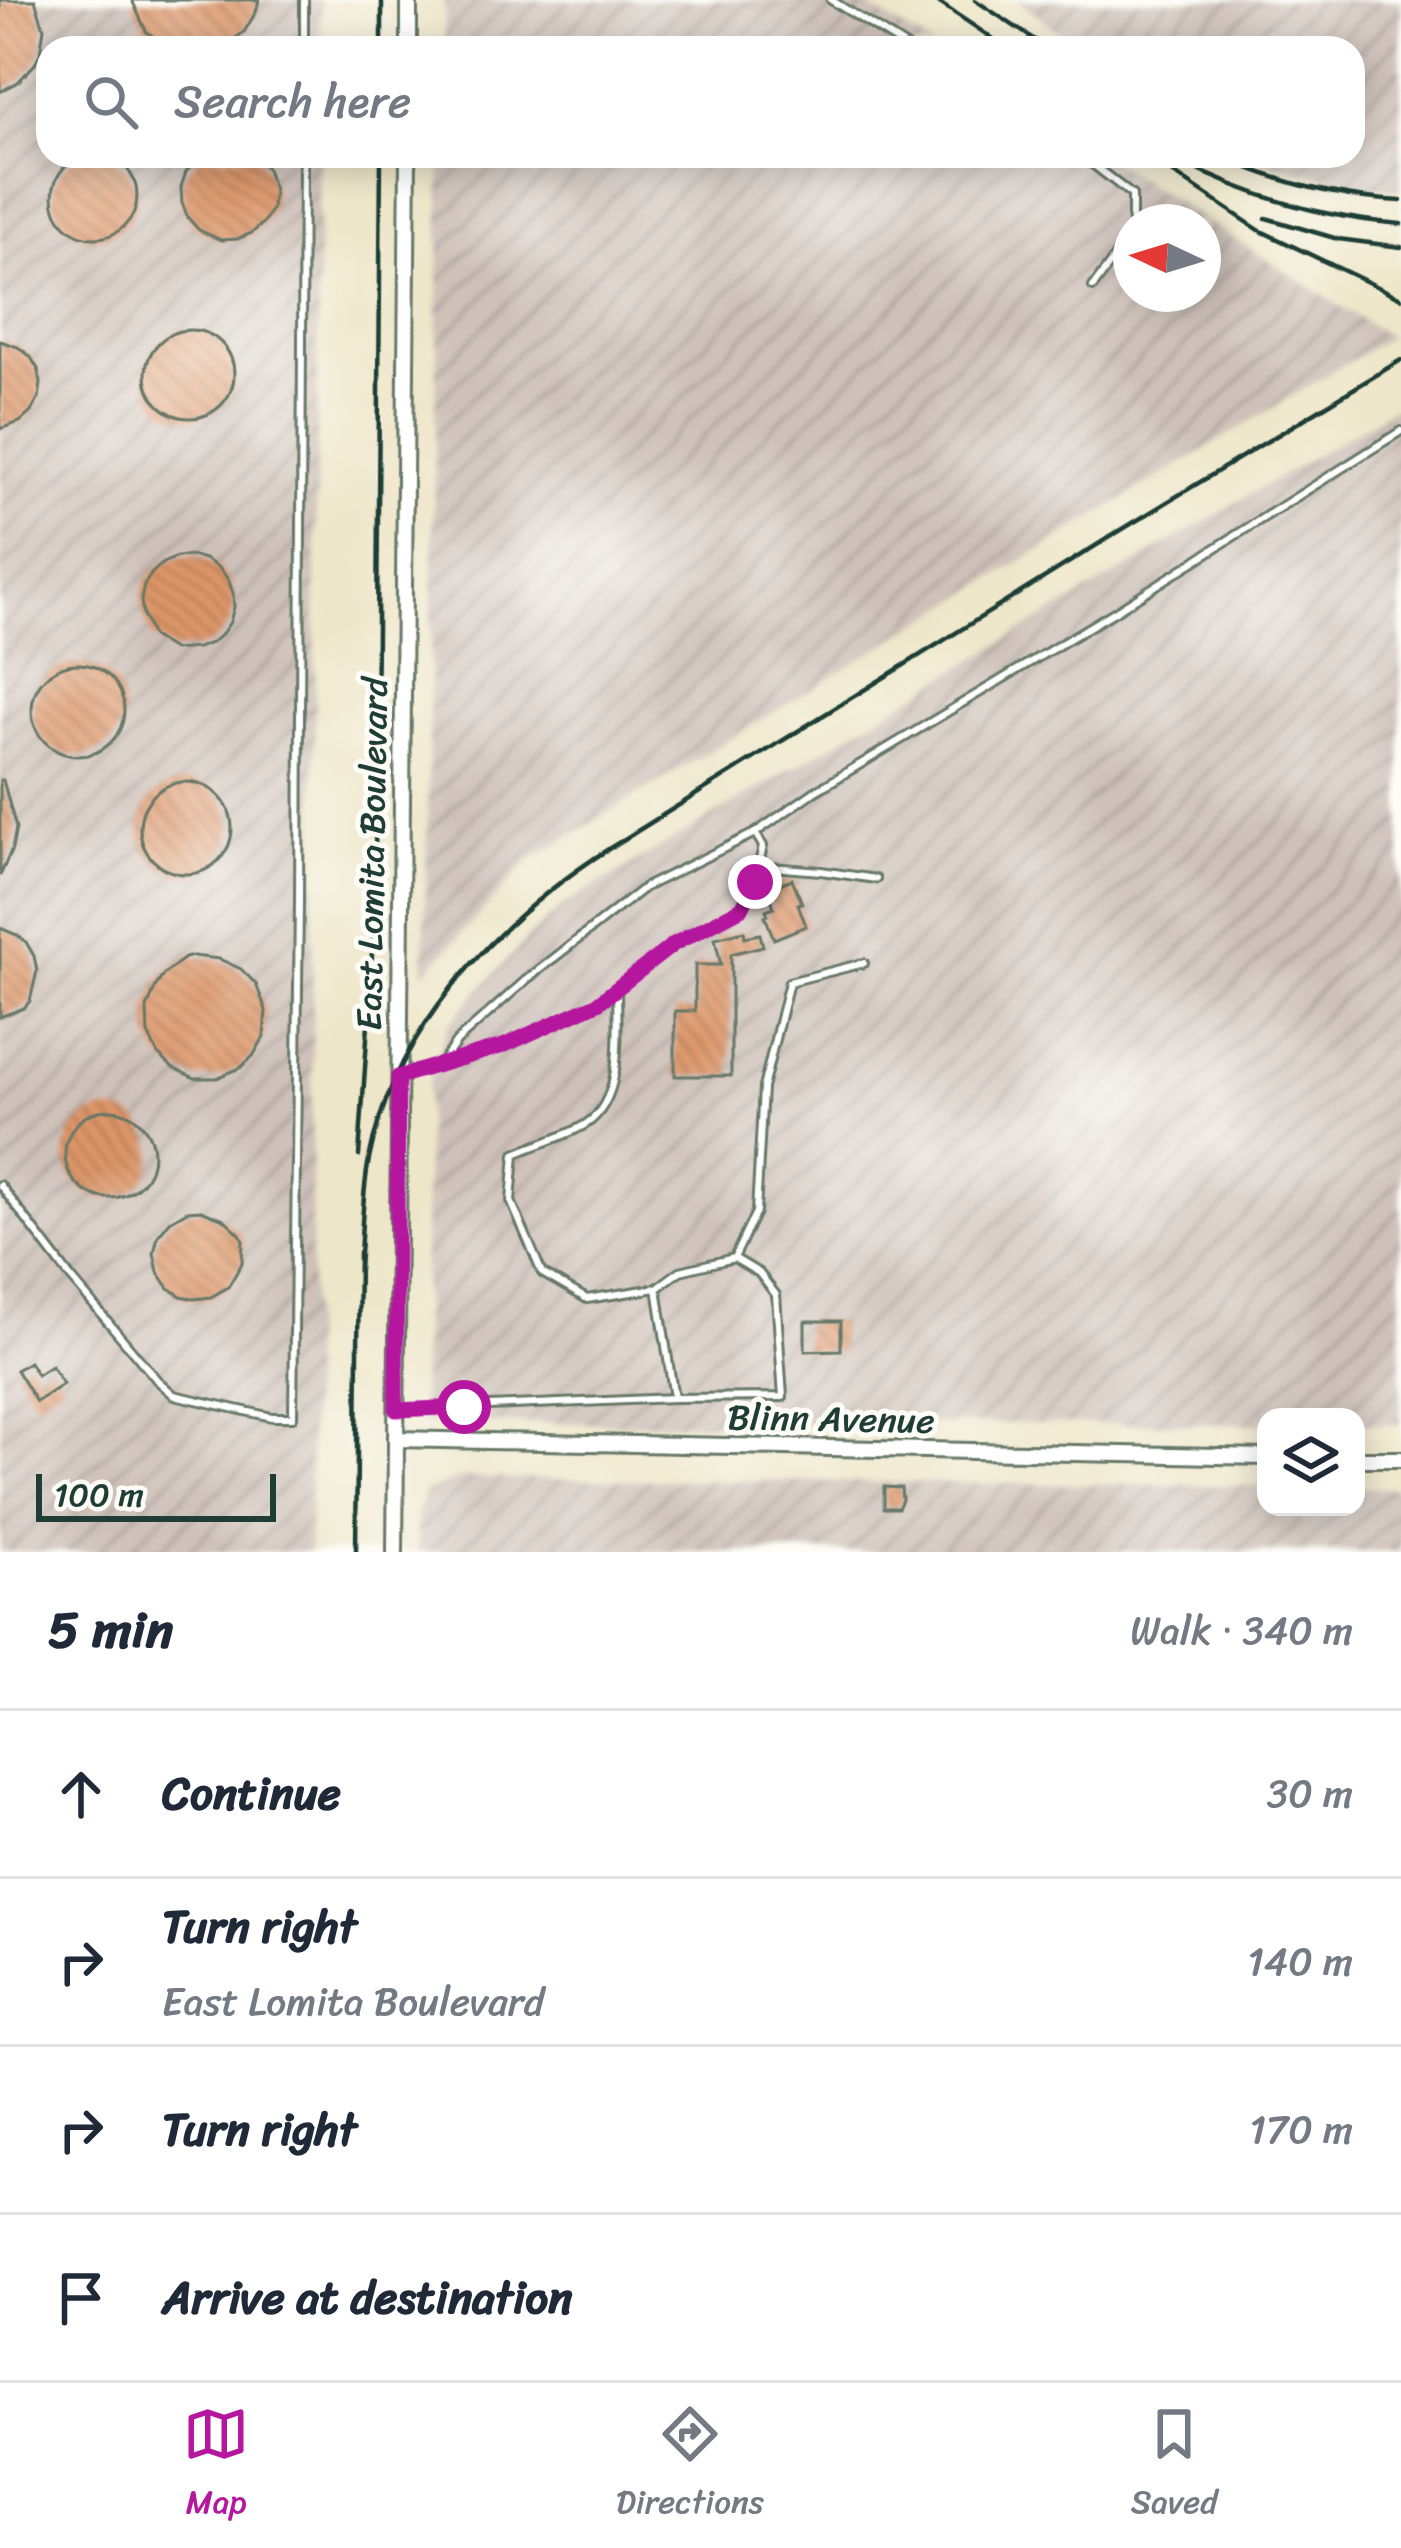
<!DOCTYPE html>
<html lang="en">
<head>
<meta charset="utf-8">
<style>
	:root { --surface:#fff; --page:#f6f6f7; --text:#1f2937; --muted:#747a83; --line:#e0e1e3; --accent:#b5179e }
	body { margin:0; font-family:Sriracha,sans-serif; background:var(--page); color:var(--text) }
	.controls { position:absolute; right:36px; bottom:36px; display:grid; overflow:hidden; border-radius:24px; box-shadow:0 6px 30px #0003 }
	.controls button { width:108px; height:108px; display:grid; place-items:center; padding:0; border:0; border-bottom:3px solid var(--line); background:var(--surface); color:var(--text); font:60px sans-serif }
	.compass { position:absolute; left:1113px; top:204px; width:108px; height:108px; border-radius:50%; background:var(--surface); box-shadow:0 6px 30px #0003; rotate:274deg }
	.scale { position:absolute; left:36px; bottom:30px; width:240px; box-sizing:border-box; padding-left:12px; border:6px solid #1f3d34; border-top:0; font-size:33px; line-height:42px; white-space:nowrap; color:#1f3d34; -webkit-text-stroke:9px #fdfcf7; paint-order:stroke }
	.stop { position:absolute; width:36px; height:36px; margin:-27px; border:9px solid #b5179e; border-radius:50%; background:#fff }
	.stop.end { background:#b5179e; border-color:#fff; box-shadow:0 3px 12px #0008 }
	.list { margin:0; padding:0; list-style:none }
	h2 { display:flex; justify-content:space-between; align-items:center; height:156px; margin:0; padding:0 48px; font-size:51px }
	h2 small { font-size:39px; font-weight:400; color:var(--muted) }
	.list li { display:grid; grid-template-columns:78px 1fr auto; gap:36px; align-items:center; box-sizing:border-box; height:168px; padding:0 48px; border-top:3px solid var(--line) }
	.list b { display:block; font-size:45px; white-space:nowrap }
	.list p { margin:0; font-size:39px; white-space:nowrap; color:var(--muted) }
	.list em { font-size:39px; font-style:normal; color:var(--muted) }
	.icon { flex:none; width:66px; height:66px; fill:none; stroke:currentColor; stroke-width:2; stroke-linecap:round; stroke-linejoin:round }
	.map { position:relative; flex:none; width:1401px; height:1552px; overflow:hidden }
	.search { position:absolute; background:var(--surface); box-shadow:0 6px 30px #0003; left:36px; right:36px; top:36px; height:132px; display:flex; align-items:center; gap:30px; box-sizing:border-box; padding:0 42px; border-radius:36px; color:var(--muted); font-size:45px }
	.sheet { height:828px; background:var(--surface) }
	nav { display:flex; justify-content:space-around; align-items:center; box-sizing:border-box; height:168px; border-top:3px solid var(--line); background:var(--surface); font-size:33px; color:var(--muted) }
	nav a { display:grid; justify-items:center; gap:6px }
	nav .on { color:var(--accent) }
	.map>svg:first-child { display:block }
</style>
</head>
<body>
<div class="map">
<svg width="1401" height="1552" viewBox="0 0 1401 1552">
	<defs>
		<pattern id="industrial-furrows" width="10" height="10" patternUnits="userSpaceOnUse" patternTransform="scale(3)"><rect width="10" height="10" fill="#cec1b9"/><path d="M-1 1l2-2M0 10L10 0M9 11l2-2" fill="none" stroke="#a79e97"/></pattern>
		<pattern id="building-back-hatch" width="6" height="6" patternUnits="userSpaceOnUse" patternTransform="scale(3)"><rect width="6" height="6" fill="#dd9567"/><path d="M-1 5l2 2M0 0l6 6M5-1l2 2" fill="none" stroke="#b37b56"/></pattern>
	</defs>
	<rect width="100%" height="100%" fill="#fdfcf7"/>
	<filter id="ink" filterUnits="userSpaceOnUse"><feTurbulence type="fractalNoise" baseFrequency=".00833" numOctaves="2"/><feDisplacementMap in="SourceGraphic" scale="24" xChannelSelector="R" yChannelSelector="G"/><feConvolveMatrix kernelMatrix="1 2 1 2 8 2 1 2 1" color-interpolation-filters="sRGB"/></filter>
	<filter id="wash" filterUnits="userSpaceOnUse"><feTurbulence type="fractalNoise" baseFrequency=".004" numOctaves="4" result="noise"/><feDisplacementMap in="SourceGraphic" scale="48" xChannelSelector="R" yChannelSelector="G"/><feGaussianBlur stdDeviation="2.7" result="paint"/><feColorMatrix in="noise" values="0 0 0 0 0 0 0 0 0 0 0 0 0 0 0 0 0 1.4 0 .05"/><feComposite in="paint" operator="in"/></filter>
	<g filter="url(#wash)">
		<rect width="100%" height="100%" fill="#eee6c9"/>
		<g fill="url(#industrial-furrows)" fill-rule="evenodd">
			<polygon points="0,0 321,0 320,48 48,48 48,156 319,156 309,1552 0,1552"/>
			<polygon points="445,0 859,0 935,48 444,48"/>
			<polygon points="1017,0 1401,0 1401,189 1366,188 1261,161 1250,156 1353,156 1353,48 1081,48"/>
			<path d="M441,156H1104L1389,337L529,861L424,974ZM1131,222H1203V294H1131Z"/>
			<polygon points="1401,404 1401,1424 1356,1424 1356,1417 1266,1417 1266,1424 421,1423 427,1087 448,1025 530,935 569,902"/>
			<polygon points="460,1478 1266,1486 1266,1507 1356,1507 1356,1487 1401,1488 1401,1552 417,1552 417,1513 426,1492"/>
		</g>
		<g id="blocks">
			<g fill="url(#building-back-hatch)">
				<polygon points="0,0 35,0 44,28 40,53 35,64 18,82 0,92"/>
				<polygon points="132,0 259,0 256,12 244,32 222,48 168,48 163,45 146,31"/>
				<circle cx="95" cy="196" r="42"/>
				<polygon points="200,156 255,156 267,169 274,191 272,208 264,222 252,233 237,239 221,240 199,230 188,218 182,203 181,187 186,172"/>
				<circle cx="190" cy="374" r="44"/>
				<polygon points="0,341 18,347 30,356 38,369 41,383 39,398 31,412 20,422 0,429"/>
				<polygon points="192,556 205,559 219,568 228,579 233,593 234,607 230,622 221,635 211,643 197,648 173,650 152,637 143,614 141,600 144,585 152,573 163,563 177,557"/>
				<circle cx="78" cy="710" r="46"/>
				<polygon points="0,780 3,780 16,828 12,849 0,876"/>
				<circle cx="186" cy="828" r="46"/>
				<polygon points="792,879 802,903 798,904 806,926 774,939 765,916 768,915 766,910 774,907 769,893 774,891 772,887"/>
				<polygon points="0,928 17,935 26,942 34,956 37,971 30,1001 24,1008 0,1017"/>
				<polygon points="744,931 745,937 760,934 763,946 731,954 731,1076 675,1076 675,1011 695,1011 695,965 721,965 715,938"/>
				<polygon points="193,956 219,959 241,969 256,984 266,1010 264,1037 253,1056 240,1068 217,1078 195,1078 173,1068 158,1054 148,1034 147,1008 156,986 164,974 185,958"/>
				<circle cx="109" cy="1154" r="44"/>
				<polygon points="201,1210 224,1219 240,1234 243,1240 242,1263 228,1287 211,1297 194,1299 181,1296 169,1288 158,1272 154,1253 158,1236 170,1221 187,1211"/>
				<polygon points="805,1321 841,1321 841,1350 805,1351"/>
				<polygon points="29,1362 37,1375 51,1366 63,1384 36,1402 16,1370"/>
				<polygon points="884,1487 901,1488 902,1500 898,1508 884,1508"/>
			</g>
		</g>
	</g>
	<g filter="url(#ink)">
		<use href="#blocks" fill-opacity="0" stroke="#677868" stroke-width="3"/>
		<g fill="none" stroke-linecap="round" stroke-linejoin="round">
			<g stroke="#677868" stroke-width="12">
				<g id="lane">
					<polyline points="831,0 908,48"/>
					<polyline points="304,48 304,0"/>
					<polyline points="1082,156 1132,195 1132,222"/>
					<polyline points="1093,287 1131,235"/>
					<polyline points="755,833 814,792 1114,612 1401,431"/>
					<polyline points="758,866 821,871 876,879"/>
					<path d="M617,988C617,1029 625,1099 586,1124C565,1137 537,1144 515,1154L511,1201L542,1273L587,1299L657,1288L674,1398"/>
					<polyline points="400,1076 504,1046 598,1003 674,944 742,908 755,882 763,846 755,833 645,887 526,980 457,1041 440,1065"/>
					<polyline points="0,1185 71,1278 157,1380 174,1395 272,1417 293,1417 299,902 303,156"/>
					<polyline points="734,1258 756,1212 763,1088 789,982 864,963"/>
					<polyline points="399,1410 674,1398 783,1397 776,1295 759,1273 734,1258 680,1271 657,1288"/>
				</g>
			</g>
			<g stroke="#677868" stroke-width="20">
				<g id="street">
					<polyline points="409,48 409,0"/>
					<polyline points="396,1439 1266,1457"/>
					<polyline points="1356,1459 1401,1459"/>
					<polyline points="395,1552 408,156"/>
				</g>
			</g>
			<use href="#lane" stroke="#fff" stroke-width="6"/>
			<use href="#street" stroke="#fff" stroke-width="14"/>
			<g stroke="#1f3d34" stroke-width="4.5">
				<polyline points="935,0 1007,48"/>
				<polyline points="975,0 1047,48"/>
				<polyline points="382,48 382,0"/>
				<polyline points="1148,156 1259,230 1401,298"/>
				<path d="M1220,156C1277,182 1339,198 1401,201"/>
				<path d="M1178,160C1248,196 1323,218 1401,224"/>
				<polyline points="1266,218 1338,239 1401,247"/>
				<polyline points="359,1156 371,980 375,861 381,156"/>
				<path d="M359,1269C362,1232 362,1195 369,1159C396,1024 499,919 610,848L1113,535L1401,360"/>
				<polyline points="356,1552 359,1252"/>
			</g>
		</g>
	</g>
	<g fill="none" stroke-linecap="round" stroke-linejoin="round" filter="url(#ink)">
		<polyline stroke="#b5179e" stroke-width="15" points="464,1407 396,1410 398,1077 503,1046 598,1003 674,944 742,908 755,882"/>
	</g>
	<g text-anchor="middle" stroke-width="10" stroke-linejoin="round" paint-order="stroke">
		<g font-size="36" fill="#1f3d34" stroke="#fdfcf7">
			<text transform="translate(371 854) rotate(-89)" y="13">East Lomita Boulevard</text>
			<text transform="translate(831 1418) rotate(1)" y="13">Blinn Avenue</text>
		</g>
	</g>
</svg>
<div class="controls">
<button><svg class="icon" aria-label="layers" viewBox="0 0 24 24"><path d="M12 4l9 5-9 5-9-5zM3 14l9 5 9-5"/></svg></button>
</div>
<svg class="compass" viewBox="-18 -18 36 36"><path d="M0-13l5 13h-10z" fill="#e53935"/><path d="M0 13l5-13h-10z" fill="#747a83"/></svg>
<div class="scale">100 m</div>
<div class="stop" style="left:464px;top:1407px"></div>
<div class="stop end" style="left:755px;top:882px"></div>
<div class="search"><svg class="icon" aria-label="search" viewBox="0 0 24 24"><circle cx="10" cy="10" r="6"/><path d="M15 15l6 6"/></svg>Search here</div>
</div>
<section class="sheet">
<h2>5 min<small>Walk · 340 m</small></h2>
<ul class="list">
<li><svg class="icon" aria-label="ahead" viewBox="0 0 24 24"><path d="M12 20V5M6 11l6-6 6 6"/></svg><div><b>Continue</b></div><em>30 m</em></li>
<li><svg class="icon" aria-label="right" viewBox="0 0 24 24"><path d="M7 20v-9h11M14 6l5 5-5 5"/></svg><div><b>Turn right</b><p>East Lomita Boulevard</p></div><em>140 m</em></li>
<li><svg class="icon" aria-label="right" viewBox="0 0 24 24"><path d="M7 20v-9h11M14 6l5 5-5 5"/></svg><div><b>Turn right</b></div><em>170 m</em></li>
<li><svg class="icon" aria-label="arrive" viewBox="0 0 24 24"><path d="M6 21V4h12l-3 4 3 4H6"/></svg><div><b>Arrive at destination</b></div></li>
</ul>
</section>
<nav>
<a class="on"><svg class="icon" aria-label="map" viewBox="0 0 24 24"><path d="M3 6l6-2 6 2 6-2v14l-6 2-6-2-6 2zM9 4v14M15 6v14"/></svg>Map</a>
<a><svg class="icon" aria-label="directions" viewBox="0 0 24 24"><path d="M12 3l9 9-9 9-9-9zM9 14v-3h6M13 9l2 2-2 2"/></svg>Directions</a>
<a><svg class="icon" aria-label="saved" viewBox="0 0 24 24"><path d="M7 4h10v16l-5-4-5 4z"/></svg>Saved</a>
</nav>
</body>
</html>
